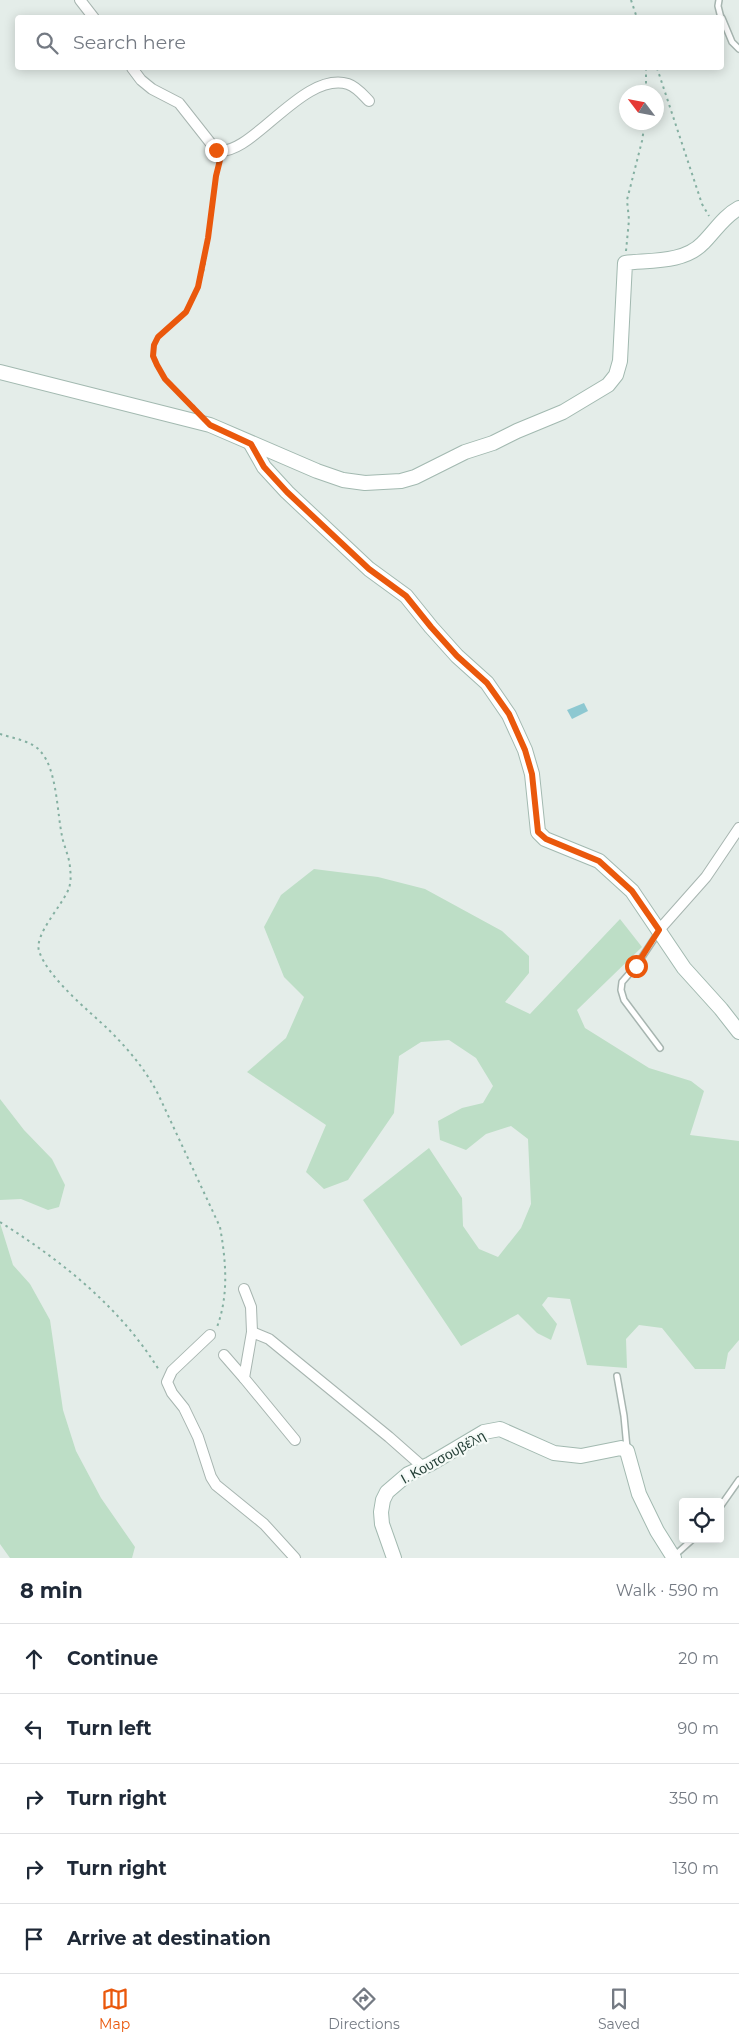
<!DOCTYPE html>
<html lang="en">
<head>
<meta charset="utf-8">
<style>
	:root { --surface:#fff; --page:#f6f6f7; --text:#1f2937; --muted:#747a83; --line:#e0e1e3; --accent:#ea580c }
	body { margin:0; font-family:Montserrat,sans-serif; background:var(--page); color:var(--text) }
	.controls { position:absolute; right:15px; bottom:15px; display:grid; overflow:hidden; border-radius:5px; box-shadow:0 2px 12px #0003 }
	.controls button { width:45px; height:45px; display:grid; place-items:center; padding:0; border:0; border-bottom:1px solid var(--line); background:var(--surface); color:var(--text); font:25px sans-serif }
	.compass { position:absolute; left:619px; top:85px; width:45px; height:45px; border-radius:50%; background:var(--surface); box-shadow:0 2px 12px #0003; rotate:302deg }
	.stop { position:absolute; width:15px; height:15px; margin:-11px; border:4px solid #ea580c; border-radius:50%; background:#fff }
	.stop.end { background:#ea580c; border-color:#fff; box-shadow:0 1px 5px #0008 }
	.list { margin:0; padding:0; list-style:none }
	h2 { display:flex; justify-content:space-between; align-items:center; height:65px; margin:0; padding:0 20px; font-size:21px }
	h2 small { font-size:16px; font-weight:400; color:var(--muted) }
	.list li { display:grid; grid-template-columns:32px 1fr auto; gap:15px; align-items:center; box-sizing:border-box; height:70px; padding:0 20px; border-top:1px solid var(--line) }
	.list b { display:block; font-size:19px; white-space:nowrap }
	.list em { font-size:16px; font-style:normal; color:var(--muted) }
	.icon { flex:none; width:28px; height:28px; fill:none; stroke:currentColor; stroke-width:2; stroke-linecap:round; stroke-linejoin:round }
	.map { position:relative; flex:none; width:739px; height:1558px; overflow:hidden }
	.search { position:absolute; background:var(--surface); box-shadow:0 2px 12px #0003; left:15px; right:15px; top:15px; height:55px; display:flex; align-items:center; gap:12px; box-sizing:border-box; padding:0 18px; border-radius:5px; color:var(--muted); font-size:19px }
	.sheet { height:415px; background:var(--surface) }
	nav { display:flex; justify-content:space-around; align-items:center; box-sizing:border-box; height:70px; border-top:1px solid var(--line); background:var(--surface); font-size:14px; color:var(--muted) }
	nav a { display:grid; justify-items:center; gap:2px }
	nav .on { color:var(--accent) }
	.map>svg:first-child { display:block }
</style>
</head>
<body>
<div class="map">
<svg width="739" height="1558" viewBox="0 0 739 1558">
	<rect width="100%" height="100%" fill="#e4ede9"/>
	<g fill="#bddec6">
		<polygon points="314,869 378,877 425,889 502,931 529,956 529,973 505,1002 530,1014 620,919 642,947 577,1010 585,1028 649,1068 691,1081 704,1091 690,1135 739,1141 739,1340 728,1353 725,1369 695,1369 662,1328 639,1325 626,1339 627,1368 587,1365 570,1299 548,1297 542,1305 557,1324 551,1340 537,1333 518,1314 461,1346 363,1200 429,1148 462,1198 463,1226 479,1249 498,1257 521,1228 531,1204 528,1139 511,1126 486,1134 466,1150 440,1140 438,1121 462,1108 483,1103 493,1086 476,1058 449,1040 421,1042 399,1056 394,1113 348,1180 324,1189 306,1172 326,1125 247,1072 286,1038 304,997 284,977 264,927 281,895"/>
		<polygon points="0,1099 24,1130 52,1159 65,1185 59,1207 48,1210 21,1199 0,1200"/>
		<polygon points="0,1223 13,1265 30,1284 50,1320 63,1410 76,1451 101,1498 135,1547 132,1558 10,1558 0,1544"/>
	</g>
	<polygon fill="#8dc8d1" points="584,703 588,711 572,719 567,710"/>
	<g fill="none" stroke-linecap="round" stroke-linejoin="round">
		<g stroke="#a7b5b0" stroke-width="8">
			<g id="lane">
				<polyline points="719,0 718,6 721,18"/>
				<polyline points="722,18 732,42 739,49"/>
				<polyline points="658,933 636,966 622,982 621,990 624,1000 660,1048"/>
				<polyline points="617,1376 624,1416 627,1448"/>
				<polyline points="720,1507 739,1480"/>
				<polyline points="674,1556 693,1539"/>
			</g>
		</g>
		<g stroke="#a7b5b0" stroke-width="12">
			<g id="street">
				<polyline points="80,0 94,18"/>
				<path d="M132,68L141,80L152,89L179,103L216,150C250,160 302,70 348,84C357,87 363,95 369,101"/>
				<polyline points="659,930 706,877 739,828"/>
				<polyline points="244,1289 251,1307 252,1332"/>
				<polyline points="210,1335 172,1371 167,1382 172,1393 184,1408 198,1437 211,1477 216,1485 264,1524 295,1558"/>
				<polyline points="224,1355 244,1378"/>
				<polyline points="295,1440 244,1378 252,1332 269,1339 389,1437 423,1467"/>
			</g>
		</g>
		<g stroke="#a2b9b0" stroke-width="16">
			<g id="secondary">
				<path d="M0,372L210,425L317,471L343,480L365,483L401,481L415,477L465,452L493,443L517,431L563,412L608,385L616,375L620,361L625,263C650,260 684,263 703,243C715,231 724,216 739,208"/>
				<polyline points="251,444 264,467 287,492 369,569 406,596 431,627 457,656 487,683 509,715 525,750 532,774 538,832 545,839 599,861 632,891 684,968 721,1009 739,1032"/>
				<polyline points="394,1558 382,1524 381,1512 383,1500 387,1492 408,1474 430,1464 484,1432 500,1429 554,1453 581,1456 621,1448 627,1451 639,1494 657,1531 674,1558"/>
			</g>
		</g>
		<g stroke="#85b0a2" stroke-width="2" stroke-dasharray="2.5 4" stroke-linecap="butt">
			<polyline points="631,0 637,18"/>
			<polyline points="646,68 646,92"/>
			<polyline points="657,68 702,204 709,216"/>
			<polyline points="626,251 629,220 627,200 642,141 645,122"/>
			<path d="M195,407C181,392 154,376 153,354C152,330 184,321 193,301C214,258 206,206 220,162"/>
			<path d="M0,734C12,738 33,741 41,752C57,770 57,812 62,836C64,847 70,858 70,869C71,874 71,882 69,888C63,905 34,934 39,951C48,978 88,1010 109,1030C129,1050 146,1070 159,1096L220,1227C226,1261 229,1295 217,1327"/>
			<path d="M0,1222C62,1261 120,1307 159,1370"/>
		</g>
		<use href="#lane" stroke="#fff" stroke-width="5"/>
		<use href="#street" stroke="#fff" stroke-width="10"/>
		<use href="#secondary" stroke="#fff" stroke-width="14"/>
	</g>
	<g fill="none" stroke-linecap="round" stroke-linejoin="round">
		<polyline stroke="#ea580c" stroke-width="6" points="216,150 222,152 216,176 208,238 198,287 186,312 158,337 154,345 153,356 157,365 165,379 210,425 251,444 264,467 287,492 369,569 406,596 431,627 457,656 487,683 509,714 525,750 532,774 538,832 546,839 599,861 632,891 659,930 636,966"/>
	</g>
	<g text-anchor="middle" stroke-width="4.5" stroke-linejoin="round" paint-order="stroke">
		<g font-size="14" fill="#243f37" stroke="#f5faf7">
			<text transform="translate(443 1457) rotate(-29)" y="5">Ι. Κουτσουβέλη</text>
		</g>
	</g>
</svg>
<div class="controls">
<button><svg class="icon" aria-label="locate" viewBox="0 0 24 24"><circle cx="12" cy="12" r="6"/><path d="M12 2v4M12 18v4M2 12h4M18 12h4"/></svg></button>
</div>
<svg class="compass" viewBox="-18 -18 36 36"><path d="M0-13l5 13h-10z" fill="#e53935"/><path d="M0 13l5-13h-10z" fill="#747a83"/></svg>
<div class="stop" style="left:636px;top:966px"></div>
<div class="stop end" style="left:216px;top:150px"></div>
<div class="search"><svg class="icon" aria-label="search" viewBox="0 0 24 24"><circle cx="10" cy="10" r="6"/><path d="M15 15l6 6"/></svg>Search here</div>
</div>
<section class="sheet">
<h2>8 min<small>Walk · 590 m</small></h2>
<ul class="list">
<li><svg class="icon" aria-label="ahead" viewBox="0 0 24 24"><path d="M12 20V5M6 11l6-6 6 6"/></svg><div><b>Continue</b></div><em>20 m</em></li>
<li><svg class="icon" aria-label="left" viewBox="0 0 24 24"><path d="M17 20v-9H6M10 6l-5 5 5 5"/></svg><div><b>Turn left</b></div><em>90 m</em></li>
<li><svg class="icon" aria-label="right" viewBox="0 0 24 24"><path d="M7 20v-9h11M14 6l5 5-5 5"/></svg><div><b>Turn right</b></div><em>350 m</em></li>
<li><svg class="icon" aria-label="right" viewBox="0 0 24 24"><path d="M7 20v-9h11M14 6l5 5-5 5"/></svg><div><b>Turn right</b></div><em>130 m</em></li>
<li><svg class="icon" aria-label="arrive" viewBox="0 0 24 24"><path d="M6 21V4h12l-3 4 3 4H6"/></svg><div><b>Arrive at destination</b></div></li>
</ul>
</section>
<nav>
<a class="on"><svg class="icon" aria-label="map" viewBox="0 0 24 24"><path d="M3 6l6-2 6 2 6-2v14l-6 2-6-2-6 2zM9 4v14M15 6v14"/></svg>Map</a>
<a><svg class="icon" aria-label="directions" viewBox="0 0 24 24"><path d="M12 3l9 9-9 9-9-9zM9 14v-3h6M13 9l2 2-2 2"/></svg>Directions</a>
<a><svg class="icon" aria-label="saved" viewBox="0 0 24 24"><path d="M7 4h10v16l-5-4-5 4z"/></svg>Saved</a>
</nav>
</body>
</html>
